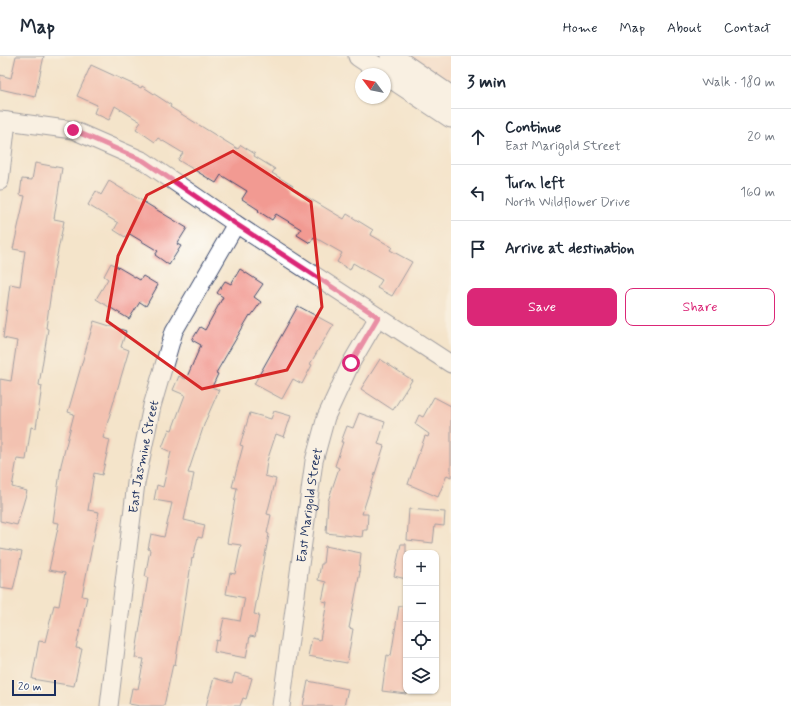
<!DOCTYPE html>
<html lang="en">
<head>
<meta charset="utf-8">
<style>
	:root { --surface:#fff; --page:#f2f2f3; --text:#1f2937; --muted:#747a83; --line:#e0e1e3; --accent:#db2777 }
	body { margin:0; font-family:Mynerve,sans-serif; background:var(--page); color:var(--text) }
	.controls { position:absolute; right:12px; bottom:12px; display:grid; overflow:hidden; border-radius:8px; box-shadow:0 1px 3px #0004 }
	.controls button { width:36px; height:36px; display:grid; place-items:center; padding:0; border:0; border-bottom:1px solid var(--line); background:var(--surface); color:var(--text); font:20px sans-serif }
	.compass { position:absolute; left:355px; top:12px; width:36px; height:36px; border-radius:50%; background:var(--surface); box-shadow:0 1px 3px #0004; rotate:302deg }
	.scale { position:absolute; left:12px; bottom:10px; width:44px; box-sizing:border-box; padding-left:4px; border:2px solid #1b2f5e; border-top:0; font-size:11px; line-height:14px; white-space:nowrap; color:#1b2f5e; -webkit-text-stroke:3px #fdfcf7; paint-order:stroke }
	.stop { position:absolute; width:12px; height:12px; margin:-9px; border:3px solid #db2777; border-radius:50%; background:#fff }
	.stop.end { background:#db2777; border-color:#fff; box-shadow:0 1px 4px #0008 }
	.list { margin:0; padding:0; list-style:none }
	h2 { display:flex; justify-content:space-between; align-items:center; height:52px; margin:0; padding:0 16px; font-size:17px }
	h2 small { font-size:13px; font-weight:400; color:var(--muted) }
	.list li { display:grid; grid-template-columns:26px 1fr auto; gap:12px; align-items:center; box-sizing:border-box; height:56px; padding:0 16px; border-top:1px solid var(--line) }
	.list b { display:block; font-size:15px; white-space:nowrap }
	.list p { margin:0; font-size:13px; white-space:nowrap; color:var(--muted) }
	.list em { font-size:13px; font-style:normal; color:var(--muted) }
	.actions { display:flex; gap:8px; padding:12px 16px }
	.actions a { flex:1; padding:9px 0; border:1px solid var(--accent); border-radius:8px; text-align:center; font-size:14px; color:var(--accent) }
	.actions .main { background:var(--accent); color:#fff }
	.icon { flex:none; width:22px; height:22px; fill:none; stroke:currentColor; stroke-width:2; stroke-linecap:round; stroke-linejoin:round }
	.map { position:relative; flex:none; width:451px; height:650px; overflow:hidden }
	header { display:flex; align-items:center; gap:24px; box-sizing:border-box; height:56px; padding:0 20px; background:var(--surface); border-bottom:1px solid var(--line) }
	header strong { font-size:19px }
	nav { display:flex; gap:22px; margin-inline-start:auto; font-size:14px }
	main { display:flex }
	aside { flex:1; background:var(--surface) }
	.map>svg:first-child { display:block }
</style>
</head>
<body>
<header>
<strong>Map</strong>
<nav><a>Home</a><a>Map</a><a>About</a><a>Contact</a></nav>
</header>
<main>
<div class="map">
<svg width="451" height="650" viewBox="0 0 451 650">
	<rect width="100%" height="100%" fill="#fdfcf7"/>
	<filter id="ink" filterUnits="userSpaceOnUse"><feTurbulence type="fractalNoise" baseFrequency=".025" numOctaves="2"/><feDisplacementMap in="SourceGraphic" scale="8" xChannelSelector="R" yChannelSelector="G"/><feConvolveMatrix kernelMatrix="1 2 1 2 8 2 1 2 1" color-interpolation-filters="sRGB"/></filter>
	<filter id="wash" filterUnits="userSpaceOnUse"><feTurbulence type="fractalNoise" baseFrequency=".012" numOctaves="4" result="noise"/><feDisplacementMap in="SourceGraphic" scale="16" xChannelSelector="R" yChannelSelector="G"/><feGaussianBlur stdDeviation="0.9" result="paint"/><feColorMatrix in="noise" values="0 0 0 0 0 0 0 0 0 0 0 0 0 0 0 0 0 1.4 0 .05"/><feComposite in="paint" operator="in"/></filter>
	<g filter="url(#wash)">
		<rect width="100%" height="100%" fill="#f4e4ca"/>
		<polygon fill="#f5d2c2" points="402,0 451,0 451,31"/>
		<g id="blocks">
			<g fill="#f29a92">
				<polygon points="16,0 44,0 35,41 0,33 0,19 11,22"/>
				<polygon points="91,9 141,32 142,30 171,49 170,51 238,93 241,89 255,98 254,100 275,113 272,117 293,130 292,132 344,163 347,158 373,174 371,179 392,191 390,194 412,206 392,240 377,232 382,224 353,207 350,214 337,206 342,197 314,181 310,187 297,179 301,173 276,158 272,164 258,155 259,154 242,143 247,135 221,119 216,127 178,104 183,97 158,82 155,86 136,73 141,66 115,50 109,64 94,57 97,49 77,40"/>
				<polygon points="35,107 62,112 54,163 64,165 54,214 46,272 48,273 39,329 42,330 36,372 31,371 26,404 17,403 12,431 27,435 17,469 0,465 0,323 11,325 17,285 3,282 10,228 20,230 25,195 13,193 25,140 20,139 22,123 32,124"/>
				<polygon points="109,125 187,172 177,188 181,190 169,209 155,199 158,195 128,177 125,181 114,174 118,167 88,149 96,135 101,139"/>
				<polygon points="111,207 140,224 143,220 158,229 146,250 140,246 129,263 96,243 108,223 104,220"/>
				<polygon points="240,213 263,228 254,241 261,246 251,260 250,259 216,317 218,318 212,331 219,334 205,366 188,417 194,418 184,464 205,469 202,482 198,481 193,503 192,502 175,609 173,608 164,650 140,650 129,648 132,632 138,633 144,603 135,602 148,521 145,521 150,494 148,493 151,478 164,481 172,447 154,444 157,429 163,431 171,396 162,392 169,373 172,374 185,339 173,334 179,320 186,323 201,289 192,284 200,271 205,274 223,241 217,237 225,225 231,228"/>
				<polygon points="298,250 333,269 310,308 312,309 302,328 293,323 282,343 254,328"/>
				<polygon points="94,265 126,275 121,291 129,294 103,382 110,384 102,419 94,417 88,454 99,456 82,540 87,541 76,592 82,593 74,630 32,623 39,585 45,586 54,549 59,550 65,517 49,514 59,467 53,466 61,409 74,358 68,356"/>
				<polygon points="380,303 412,324 393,354 361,333"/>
				<polygon points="434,341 451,350 451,421 447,419 438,441 408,428 425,380 428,381 429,378 415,368 419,359 423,361"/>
				<polygon points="274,355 291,360 284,381 276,378 267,405 265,420 276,423 267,458 271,459 267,477 269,478 254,558 259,559 255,581 250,580 246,602 214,596 216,584 219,585 224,562 240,565 245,542 226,538 230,517 235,518 241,489 227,487 237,432 232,431 243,390 240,389 250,357 271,363"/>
				<polygon points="359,357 385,366 378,388 384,390 362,458 368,458 367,474 363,474 362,481 326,477 328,445 339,412 335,410 343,386 341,386 347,370 353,372"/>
				<polygon points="409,453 445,456 444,470 435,469 433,487 407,484"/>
				<polygon points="401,488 406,488 406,523 394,520"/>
				<polygon points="325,490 361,497 359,516 360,516 349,572 353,573 347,607 308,600 312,582 320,584 327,546 322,545 326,526 318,524 321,508 323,508"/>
				<polygon points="0,492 22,496 13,534 0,532"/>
				<polygon points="399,550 406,551 406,638 382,635 387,599 391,600"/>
				<polygon points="235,617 252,622 246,643 243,642 240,650 206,650 214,622 232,627"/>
				<polygon points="308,625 348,633 344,650 303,650"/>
			</g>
		</g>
	</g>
	<g filter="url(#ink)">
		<use href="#blocks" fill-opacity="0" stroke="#3c4a6e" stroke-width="1"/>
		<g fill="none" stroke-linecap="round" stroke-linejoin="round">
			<g stroke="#3c4a6e" stroke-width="19">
				<g id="minor">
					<polyline points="0,64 73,74 144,105 236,168 451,308"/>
					<polyline points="0,125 7,65"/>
					<path id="s1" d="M109,650L136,427L152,350L174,275L236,168"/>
					<path id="s2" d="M281,650L314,405L326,361L351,307L378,261"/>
				</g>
			</g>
			<g stroke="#3c4a6e" stroke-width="23">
				<g id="tertiary">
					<polyline points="359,0 451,61"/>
					<polyline points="391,0 451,41"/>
				</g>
			</g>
			<use href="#minor" stroke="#fff" stroke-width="17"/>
			<use href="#tertiary" stroke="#fff" stroke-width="21"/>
		</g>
	</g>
	<g fill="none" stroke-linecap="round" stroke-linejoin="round" filter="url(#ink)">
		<polyline stroke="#db2777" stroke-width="5" points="73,74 144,105 236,168 378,261 351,307"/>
	</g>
	<path d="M0 0H451V650H0ZM233,95L311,146L322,251L287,314L202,333L107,265L118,200L147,139Z" fill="#f4e4ca" fill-opacity=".55" fill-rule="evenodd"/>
	<path fill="none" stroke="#d62828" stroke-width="3" stroke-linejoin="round" d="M233,95L311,146L322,251L287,314L202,333L107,265L118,200L147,139Z"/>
	<g text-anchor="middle" stroke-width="3.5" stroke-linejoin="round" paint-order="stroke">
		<g font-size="13" fill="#1b2f5e" stroke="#fdfcf7">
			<text dy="5" stroke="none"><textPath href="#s1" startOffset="252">East Jasmine Street</textPath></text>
			<text dy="5" stroke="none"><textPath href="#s2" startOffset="203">East Marigold Street</textPath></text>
		</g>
	</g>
</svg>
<div class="controls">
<button>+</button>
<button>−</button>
<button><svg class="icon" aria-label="locate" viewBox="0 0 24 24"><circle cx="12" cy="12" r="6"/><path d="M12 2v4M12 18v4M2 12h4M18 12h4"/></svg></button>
<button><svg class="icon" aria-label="layers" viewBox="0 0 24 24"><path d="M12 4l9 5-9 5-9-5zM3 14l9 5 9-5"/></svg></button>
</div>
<svg class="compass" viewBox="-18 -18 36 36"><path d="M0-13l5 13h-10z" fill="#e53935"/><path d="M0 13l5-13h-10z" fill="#747a83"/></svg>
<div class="scale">20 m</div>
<div class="stop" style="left:351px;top:307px"></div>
<div class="stop end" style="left:73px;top:74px"></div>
</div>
<aside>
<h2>3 min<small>Walk · 180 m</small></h2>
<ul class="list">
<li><svg class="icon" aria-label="ahead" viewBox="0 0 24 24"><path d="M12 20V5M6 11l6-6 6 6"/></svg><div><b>Continue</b><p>East Marigold Street</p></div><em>20 m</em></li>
<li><svg class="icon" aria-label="left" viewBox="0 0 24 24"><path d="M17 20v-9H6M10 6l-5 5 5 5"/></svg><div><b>Turn left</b><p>North Wildflower Drive</p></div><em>160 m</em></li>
<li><svg class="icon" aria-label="arrive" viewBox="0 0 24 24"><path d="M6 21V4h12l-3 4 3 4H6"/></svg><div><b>Arrive at destination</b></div></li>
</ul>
<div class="actions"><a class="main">Save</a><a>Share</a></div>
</aside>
</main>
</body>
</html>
